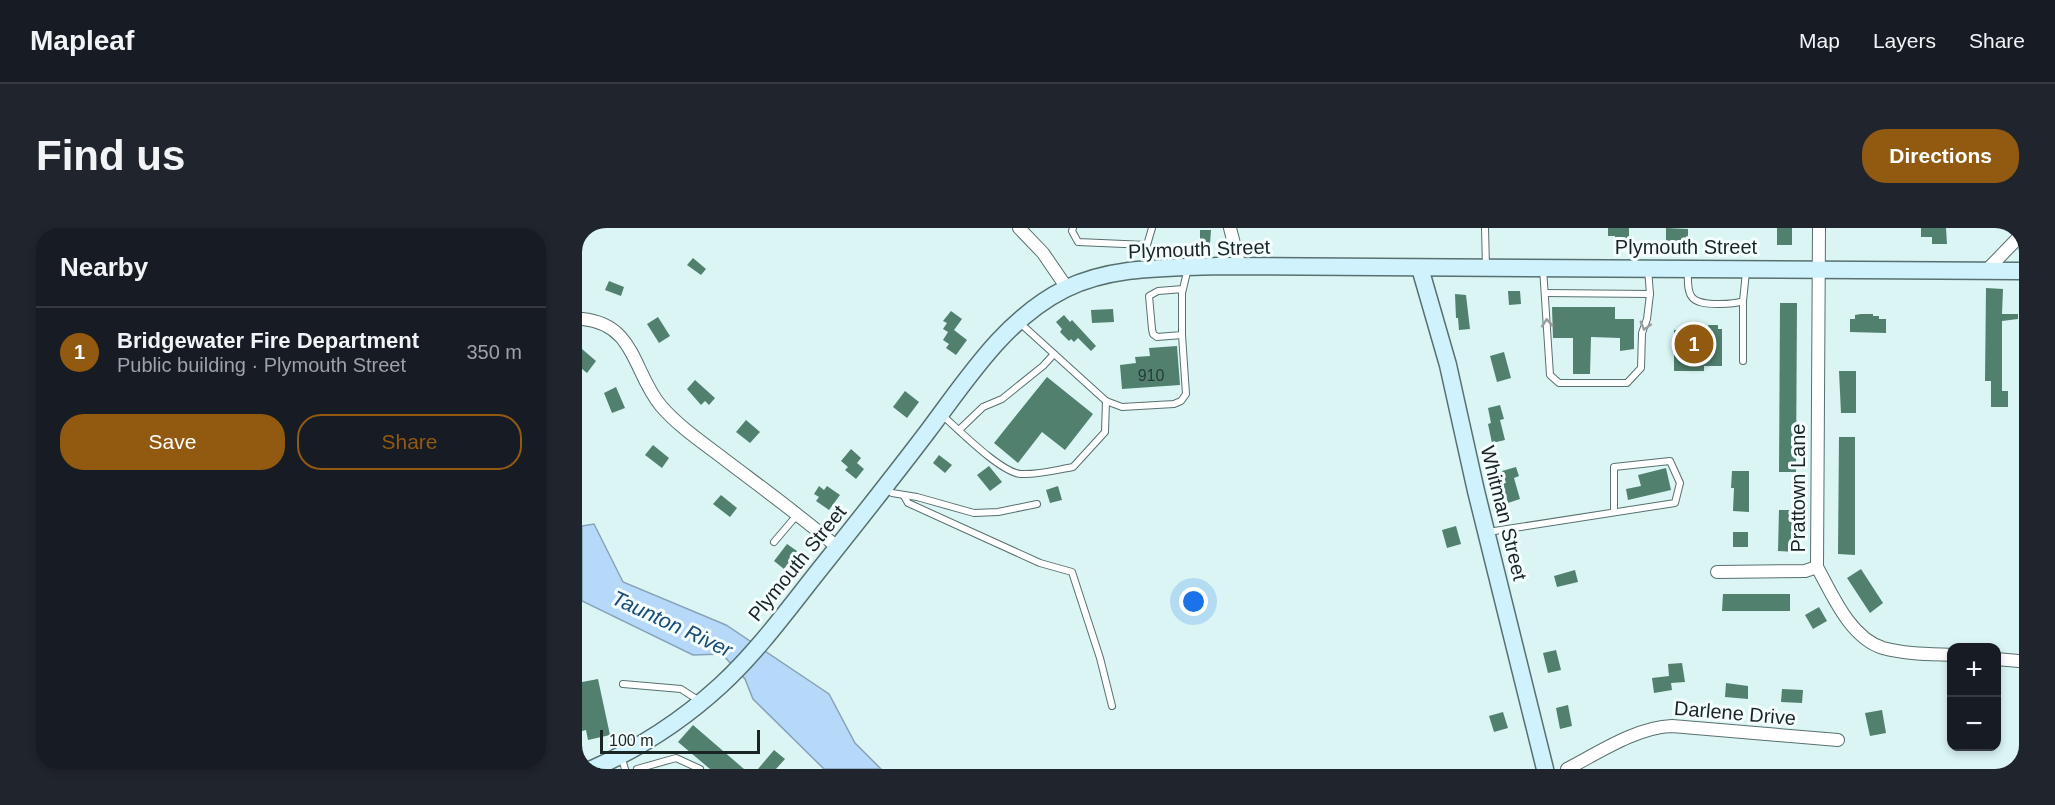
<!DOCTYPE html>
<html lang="en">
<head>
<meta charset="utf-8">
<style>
	:root { --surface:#171b24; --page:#20242c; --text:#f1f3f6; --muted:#9ea1a6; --line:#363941; --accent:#915a10 }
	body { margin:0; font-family:Arial,sans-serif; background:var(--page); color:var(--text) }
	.controls { position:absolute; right:18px; bottom:18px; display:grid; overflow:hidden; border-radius:12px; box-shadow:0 3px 9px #0003 }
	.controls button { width:54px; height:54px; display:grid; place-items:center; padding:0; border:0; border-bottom:2px solid var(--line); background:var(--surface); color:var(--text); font:30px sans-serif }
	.scale { position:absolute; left:18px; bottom:15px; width:160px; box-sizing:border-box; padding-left:6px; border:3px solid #1b2424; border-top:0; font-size:16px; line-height:21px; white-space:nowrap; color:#1b2424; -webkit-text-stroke:4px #f4fefe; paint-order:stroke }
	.you { position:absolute; left:612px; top:374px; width:21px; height:21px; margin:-15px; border:4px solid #fff; border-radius:50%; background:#1a73e8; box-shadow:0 0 0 9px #1a73e833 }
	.badge { display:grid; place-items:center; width:39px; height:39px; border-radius:50%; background:var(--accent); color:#fff; font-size:20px; font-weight:700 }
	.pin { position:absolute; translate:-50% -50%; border:3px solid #fff; box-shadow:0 2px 6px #0006 }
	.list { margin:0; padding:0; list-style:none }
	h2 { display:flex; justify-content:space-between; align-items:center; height:78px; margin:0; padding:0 24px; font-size:26px }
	h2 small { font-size:20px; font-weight:400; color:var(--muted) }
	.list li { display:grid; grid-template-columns:39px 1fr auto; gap:18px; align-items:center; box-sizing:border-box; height:90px; padding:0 24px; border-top:2px solid var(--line) }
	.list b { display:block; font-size:22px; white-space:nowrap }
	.list p { margin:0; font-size:20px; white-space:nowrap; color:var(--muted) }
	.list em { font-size:20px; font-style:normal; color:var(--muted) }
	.actions { display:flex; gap:12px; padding:18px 24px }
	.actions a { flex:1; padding:14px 0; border:2px solid var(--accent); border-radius:24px; text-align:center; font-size:21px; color:var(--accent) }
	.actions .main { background:var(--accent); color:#fff }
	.map { position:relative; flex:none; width:1437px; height:541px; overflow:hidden; border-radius:24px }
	header { display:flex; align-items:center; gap:36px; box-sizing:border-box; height:84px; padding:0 30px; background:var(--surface); border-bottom:2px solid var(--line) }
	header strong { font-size:28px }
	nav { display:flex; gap:33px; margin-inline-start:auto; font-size:21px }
	.intro { display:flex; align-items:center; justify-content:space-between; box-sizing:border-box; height:144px; padding:0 36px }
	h1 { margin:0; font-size:42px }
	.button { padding:15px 27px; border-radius:24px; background:var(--accent); color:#fff; font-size:21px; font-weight:700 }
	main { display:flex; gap:36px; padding:0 36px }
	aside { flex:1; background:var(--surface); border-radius:24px; box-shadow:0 3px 9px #0003 }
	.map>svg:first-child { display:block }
</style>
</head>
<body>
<header>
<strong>Mapleaf</strong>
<nav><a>Map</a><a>Layers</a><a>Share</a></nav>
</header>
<div class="intro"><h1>Find us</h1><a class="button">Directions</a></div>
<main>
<aside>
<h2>Nearby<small></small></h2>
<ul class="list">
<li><span class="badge">1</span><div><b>Bridgewater Fire Department</b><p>Public building · Plymouth Street</p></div><em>350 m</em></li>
</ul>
<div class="actions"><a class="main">Save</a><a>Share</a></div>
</aside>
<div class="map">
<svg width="1437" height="541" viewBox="0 0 1437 541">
	<rect width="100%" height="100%" fill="#daf5f4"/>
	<polygon fill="#b6d9f9" stroke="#88a3b9" stroke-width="1.5" points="12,296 41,354 144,397 247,466 273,515 299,541 242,541 171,471 163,451 140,426 111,427 0,373 0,298"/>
	<g fill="#51806f">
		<polygon points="1026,0 1047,0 1047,13 1033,13 1033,8 1026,8"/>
		<polygon points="1084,0 1106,1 1106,15 1084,14"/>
		<rect x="1195" y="0" width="15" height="17"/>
		<polygon points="1339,0 1364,0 1365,16 1350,16 1350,9 1339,9"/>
		<polygon points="618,2 629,2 628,16 618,16"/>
		<polygon points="111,30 124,41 119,47 105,37"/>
		<polygon points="27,53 42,59 39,68 23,62"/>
		<polygon points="1404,60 1421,61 1420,86 1436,86 1436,91 1420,93 1420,163 1426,163 1426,179 1409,179 1409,153 1403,153"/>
		<polygon points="926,63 938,63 939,76 927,77"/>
		<polygon points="873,66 884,67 888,101 877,102 876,90 874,90"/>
		<polygon points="1198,75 1215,75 1214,244 1197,244"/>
		<polygon points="970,79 1033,79 1033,91 1052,91 1052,121 1038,123 1038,110 1009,109 1008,146 991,146 991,110 971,110"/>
		<polygon points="531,81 532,94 510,95 509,82"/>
		<polygon points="369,83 380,91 372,102 385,112 374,127 364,120 367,116 361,112 366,104 361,101 365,95 361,93"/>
		<polygon points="1279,86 1291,86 1291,88 1297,88 1297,91 1304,91 1304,105 1268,104 1268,91 1273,91 1273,87"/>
		<polygon points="482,87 488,94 490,92 514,118 509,123 496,110 492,114 489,111 487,113 478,104 480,101 474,94"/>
		<polygon points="76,89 88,108 77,115 65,96"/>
		<polygon points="1126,97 1136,97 1136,101 1140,101 1140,138 1122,138 1122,143 1092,143 1092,102 1121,102 1121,100 1127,100"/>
		<polygon points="595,118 598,157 540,161 538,137 554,135 553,129 568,128 567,120"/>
		<polygon points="0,121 14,133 5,145 0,141"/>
		<polygon points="922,124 929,150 915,154 908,128"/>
		<polygon points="1257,143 1274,143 1274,185 1259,185"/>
		<polygon points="465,149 511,186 483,222 460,204 436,235 412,215"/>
		<polygon points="113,152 133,170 127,177 123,173 119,177 105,161"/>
		<polygon points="34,159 43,180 30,185 22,165"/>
		<polygon points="323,163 337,174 325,190 311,179"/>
		<polygon points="918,177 922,191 918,192 923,212 910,215 906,196 909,195 906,180"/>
		<polygon points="164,192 178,204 168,215 154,204"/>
		<polygon points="1257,209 1273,209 1273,327 1256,326"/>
		<polygon points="71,217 87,230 80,240 63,227"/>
		<polygon points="269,221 279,230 275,235 282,241 274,251 263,242 266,239 259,233"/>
		<polygon points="357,227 370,237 363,245 351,235"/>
		<polygon points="407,238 420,254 408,263 395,247"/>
		<polygon points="934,239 937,248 932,250 938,271 926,275 920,255 924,255 920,243"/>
		<polygon points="1084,240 1089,262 1046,272 1044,261 1059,258 1056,247"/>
		<polygon points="1150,243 1167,243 1167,284 1151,283 1152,260 1149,260"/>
		<polygon points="237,258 242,262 245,258 258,267 247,282 234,273 237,269 232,266"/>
		<polygon points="476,258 480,272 468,275 464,262"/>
		<polygon points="139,267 155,280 148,289 131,276"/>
		<polygon points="1197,282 1215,282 1214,324 1196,323"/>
		<polygon points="874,298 879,316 865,320 860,302"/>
		<rect x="1151" y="304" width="15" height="15"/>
		<polygon points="205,316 215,323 202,341 192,333"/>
		<polygon points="1279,341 1301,375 1288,385 1265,350"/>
		<polygon points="993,342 996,354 975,359 972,348"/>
		<polygon points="1141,366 1208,366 1208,383 1140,383"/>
		<polygon points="1237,379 1245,393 1231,401 1223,387"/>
		<polygon points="974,422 979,442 966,445 961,425"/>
		<polygon points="1100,435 1103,454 1089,455 1090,462 1072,465 1070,450 1087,448 1086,436"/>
		<polygon points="16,451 28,507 6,512 4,502 0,503 0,454"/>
		<polygon points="1144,455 1166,458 1166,471 1143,469"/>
		<polygon points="1200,461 1221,462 1220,475 1199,474"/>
		<polygon points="986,477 990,498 978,501 974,480"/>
		<polygon points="1300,482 1304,505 1288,508 1283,485"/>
		<polygon points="921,484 926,500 912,504 907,488"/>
		<polygon points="111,497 162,541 128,541 96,514"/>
		<polygon points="192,522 203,531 194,541 176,541"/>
	</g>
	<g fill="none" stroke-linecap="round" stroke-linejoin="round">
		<g stroke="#58706f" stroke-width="8">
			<g id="lane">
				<polyline points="491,0 490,3 496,14 565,17 566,40"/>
				<polyline points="903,0 904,39"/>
				<polyline points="565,17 570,0"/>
				<polyline points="961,40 968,147 977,155 1045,155 1059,140 1060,105 1065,91 1068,66 1066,41"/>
				<path d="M1106,41C1105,69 1107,76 1137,76C1146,76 1153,76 1161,73L1164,44"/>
				<polyline points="601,61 576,63 567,68 570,101 571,106 575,109 600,107 600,65 606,40"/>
				<polyline points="963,65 1068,66"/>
				<polyline points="438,95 524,173 540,179 592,176 599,173 604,166 600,107"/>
				<polyline points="1161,133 1161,73"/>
				<path d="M360,187C376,201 419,245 439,246C456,247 474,242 491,239L523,204L524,173"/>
				<polyline points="377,202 401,179 420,171 461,138 472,126"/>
				<polyline points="304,260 310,265 335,269 392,285 416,284 455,276"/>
				<polyline points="322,268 326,275 458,335 490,344 518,430 530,478"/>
				<polyline points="906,304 1093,275 1098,255 1088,233 1032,239 1032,283"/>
				<polyline points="192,314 215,287"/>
				<polyline points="41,456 99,461 119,474"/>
				<polyline points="39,528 43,541"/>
				<polyline points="55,541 94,530 118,541"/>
			</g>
		</g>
		<g stroke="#58706f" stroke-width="14">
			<g id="street">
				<polyline points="437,0 461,25 485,60"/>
				<polyline points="648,0 658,39"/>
				<path d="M1237,0L1235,339C1250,366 1268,410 1301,420C1323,426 1347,426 1370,427"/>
				<polyline points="1404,43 1437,9"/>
				<path d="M0,91C54,96 51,145 79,178C98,200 123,216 146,234C183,262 220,289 255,319"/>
				<polyline points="1135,344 1223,343 1235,339"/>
				<polyline points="1414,431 1437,433"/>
				<path d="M985,541C1016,525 1055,499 1090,498L1256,512"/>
			</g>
		</g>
		<g stroke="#58706f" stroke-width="19">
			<g id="secondary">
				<polyline points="838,40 866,137 894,263 963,541"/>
				<path d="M10,541C56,521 102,491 139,457C178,421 209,377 242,336C277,292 312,248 346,203C386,150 423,91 483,61C530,38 584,40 635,38L1437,43"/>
			</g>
		</g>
		<use href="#lane" stroke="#fff" stroke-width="6"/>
		<use href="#street" stroke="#fff" stroke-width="12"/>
		<use href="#secondary" stroke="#cff2fd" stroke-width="16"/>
	</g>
	<defs><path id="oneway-chevron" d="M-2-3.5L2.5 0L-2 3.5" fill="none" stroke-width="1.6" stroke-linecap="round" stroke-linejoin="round" transform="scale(1.5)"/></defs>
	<g stroke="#989c9c">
		<use href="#oneway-chevron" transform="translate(965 95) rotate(-94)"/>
		<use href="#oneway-chevron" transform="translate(1063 98) rotate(105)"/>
	</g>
	<g text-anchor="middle" stroke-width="6" stroke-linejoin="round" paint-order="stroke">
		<g font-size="16" fill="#283b37">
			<text x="569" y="153">910</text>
		</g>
		<g font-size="20" fill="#1b2424" stroke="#f4fefe">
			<text x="1104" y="26">Plymouth Street</text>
			<text transform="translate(617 21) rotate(-2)" y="7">Plymouth Street</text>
			<text transform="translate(1216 260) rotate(-90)" y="7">Prattown Lane</text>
			<text transform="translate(922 285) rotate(76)" y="7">Whitman Street</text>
			<text transform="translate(215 335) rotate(-51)" y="7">Plymouth Street</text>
			<text transform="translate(1153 485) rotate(5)" y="7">Darlene Drive</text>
		</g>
		<g font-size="21" font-style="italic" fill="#174b74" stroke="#f4fefe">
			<text transform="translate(90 396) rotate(25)" y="7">Taunton River</text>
		</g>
	</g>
</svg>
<div class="controls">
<button>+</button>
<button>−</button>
</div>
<div class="scale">100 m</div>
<div class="you"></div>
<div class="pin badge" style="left:1112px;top:116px">1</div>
</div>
</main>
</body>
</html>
